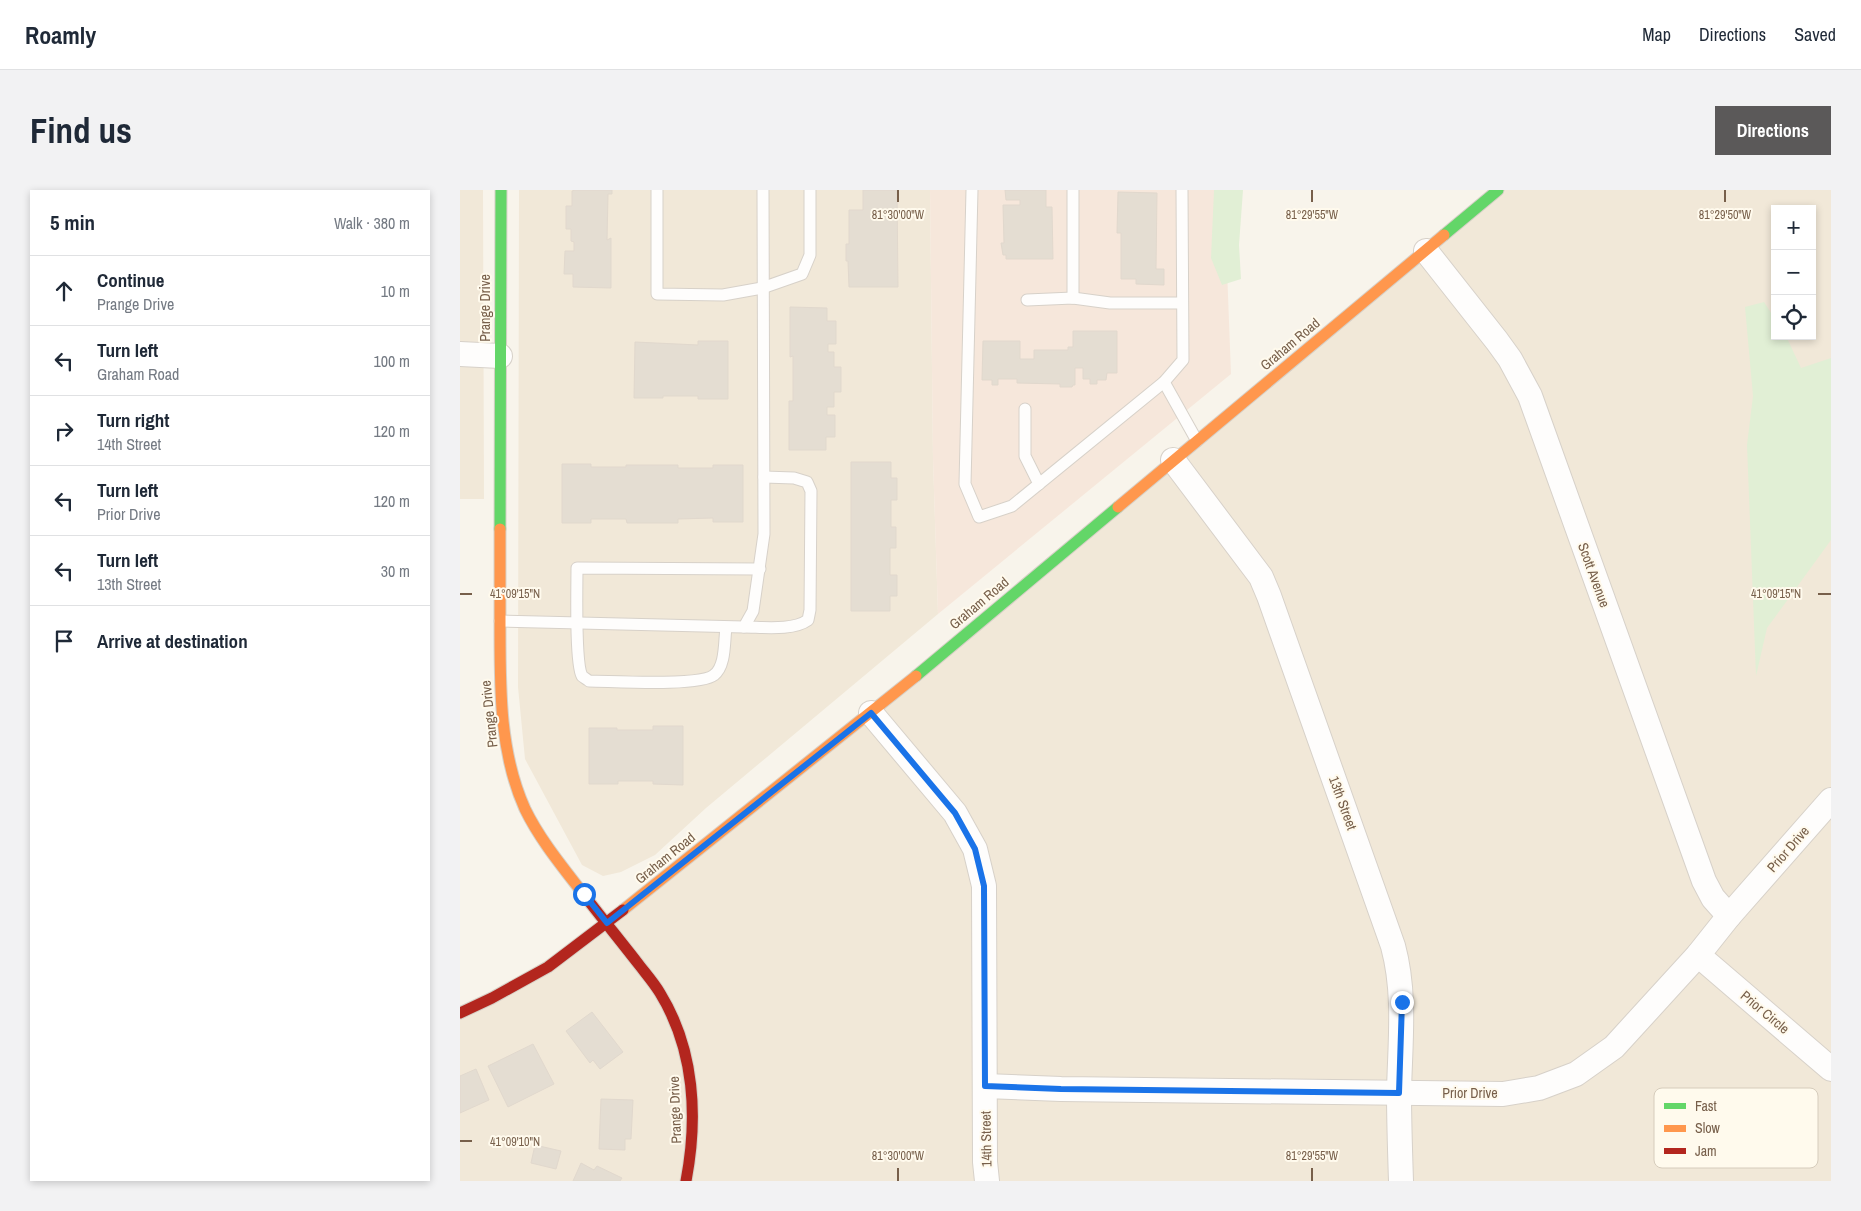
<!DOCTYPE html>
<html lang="en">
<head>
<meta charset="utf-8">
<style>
	:root { --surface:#fff; --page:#f2f2f3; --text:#1f2937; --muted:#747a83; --line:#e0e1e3; --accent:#5b5959 }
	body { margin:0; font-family:"Archivo Narrow",sans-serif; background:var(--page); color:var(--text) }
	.controls { position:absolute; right:15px; top:15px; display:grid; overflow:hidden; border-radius:0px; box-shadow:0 2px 8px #0003 }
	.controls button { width:45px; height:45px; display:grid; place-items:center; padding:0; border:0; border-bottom:1px solid var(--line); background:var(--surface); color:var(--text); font:25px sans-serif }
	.stop { position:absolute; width:15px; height:15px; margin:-11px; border:4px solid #1a73e8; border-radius:50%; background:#fff }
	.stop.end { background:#1a73e8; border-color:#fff; box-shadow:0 1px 5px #0008 }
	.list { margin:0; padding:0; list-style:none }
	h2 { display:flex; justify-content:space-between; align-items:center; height:65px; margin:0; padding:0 20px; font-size:21px }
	h2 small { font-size:16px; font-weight:400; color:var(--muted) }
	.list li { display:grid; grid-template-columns:32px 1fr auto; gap:15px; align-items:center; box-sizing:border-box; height:70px; padding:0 20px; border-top:1px solid var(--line) }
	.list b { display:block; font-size:19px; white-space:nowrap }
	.list p { margin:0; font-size:16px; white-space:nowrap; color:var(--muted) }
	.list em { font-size:16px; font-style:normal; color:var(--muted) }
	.icon { flex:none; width:28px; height:28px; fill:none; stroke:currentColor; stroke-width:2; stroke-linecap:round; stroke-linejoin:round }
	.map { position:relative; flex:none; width:1371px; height:991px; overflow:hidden; border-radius:0px }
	header { display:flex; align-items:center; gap:30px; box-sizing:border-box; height:70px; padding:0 25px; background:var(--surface); border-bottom:1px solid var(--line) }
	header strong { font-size:24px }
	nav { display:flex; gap:28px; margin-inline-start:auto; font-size:18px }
	.intro { display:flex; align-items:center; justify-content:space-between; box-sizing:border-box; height:120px; padding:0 30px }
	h1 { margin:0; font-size:35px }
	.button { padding:12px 22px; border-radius:0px; background:var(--accent); color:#fff; font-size:18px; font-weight:700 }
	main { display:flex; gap:30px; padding:0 30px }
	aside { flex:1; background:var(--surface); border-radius:0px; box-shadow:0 2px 8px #0003 }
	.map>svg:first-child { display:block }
</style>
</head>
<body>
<header>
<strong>Roamly</strong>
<nav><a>Map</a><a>Directions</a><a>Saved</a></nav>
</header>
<div class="intro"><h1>Find us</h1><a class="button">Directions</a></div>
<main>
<aside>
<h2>5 min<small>Walk · 380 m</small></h2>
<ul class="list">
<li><svg class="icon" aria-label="ahead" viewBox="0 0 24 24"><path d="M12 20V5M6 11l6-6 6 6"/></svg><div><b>Continue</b><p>Prange Drive</p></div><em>10 m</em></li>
<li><svg class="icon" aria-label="left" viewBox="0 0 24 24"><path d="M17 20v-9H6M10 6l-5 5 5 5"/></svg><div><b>Turn left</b><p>Graham Road</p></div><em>100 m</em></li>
<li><svg class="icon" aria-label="right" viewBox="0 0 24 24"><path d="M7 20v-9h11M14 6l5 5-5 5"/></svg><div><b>Turn right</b><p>14th Street</p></div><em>120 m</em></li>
<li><svg class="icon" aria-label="left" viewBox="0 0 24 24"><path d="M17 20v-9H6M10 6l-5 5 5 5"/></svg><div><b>Turn left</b><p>Prior Drive</p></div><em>120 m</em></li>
<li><svg class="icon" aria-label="left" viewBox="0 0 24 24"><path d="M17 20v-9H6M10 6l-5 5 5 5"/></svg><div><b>Turn left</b><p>13th Street</p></div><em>30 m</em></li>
<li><svg class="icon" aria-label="arrive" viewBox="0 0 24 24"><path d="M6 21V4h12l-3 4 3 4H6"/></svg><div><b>Arrive at destination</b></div></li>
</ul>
</aside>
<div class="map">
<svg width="1371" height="991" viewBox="0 0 1371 991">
	<rect width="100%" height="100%" fill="#f8f4eb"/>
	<g fill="#f1e8d8" fill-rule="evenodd">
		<polygon points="0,0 23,0 24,309 0,309"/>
		<polygon points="59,0 470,0 473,269 478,424 246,618 195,665 161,682 143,686 122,675 65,569 58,497"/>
		<path d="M1038,0H1371V991H0V823L147,733ZM1315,19H1352V146H1315Z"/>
	</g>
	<polygon fill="#f6e7db" points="470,0 764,0 771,184 478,424 473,269"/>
	<g fill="#e1efd5">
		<polygon points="754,0 783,0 779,55 781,89 762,95 751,68"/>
		<polygon points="1304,112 1315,129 1315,146 1326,146 1341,178 1371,168 1371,350 1307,438 1296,486 1287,255 1293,206 1285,117"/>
	</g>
	<g fill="#e4ddd2" stroke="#e1d8cd">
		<polygon points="115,0 152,0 152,4 148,4 147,50 151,48 151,98 113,97 113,84 104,84 105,61 114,61 114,52 111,51 111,39 106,39 106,16 112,16 112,1"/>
		<polygon points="403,0 437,0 438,97 389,97 388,71 386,71 386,54 389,54 389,20 403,20"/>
		<polygon points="545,0 586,0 586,17 592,17 593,69 546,69 546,65 543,65 541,53 544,53 543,15 560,15 560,10 546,10"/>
		<polygon points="658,2 697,3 696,79 704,79 704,95 676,94 676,89 661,89 661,43 657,43"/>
		<polygon points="330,117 367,118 367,131 376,131 376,154 368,154 368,162 374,162 374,177 381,177 381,202 374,202 374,217 367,217 367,225 375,225 375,247 366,247 366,260 329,260 329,211 333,211 333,166 330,167"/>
		<polygon points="613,141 657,141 657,183 647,183 646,190 637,190 637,194 630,194 630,189 623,189 623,178 615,178 615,195 613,195 612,197 600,197 600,194 557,193 557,189 538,189 538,195 532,195 532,190 522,190 523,151 560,151 560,169 574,169 574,160 608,160 608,157 613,157"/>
		<polygon points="238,151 268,151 268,209 238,209 238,206 203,206 203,208 174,208 175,152 238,155"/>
		<polygon points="391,272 431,272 431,288 437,288 437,310 431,310 431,337 436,337 436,358 430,358 430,385 437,385 437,406 430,406 430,421 391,421"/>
		<polygon points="102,274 131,274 131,277 166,277 166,275 218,275 218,278 253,278 253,275 283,275 283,332 253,332 253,328 218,329 218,333 167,333 166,329 131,329 131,333 102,333"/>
		<polygon points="193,536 223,536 223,595 193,594 193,591 158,591 158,594 129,594 129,538 157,538 157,540 193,540"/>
		<polygon points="132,822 163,862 140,879 133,870 130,873 106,841"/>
		<polygon points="73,854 94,894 48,917 28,876"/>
		<polygon points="16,879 29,910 0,923 0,886"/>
		<polygon points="141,909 173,910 171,949 165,949 165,960 139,959"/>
		<polygon points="75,955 101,961 96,979 71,973"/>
		<polygon points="121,973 134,980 137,976 162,988 160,991 113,991"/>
	</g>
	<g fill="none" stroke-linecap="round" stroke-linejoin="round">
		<g stroke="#d7d1c9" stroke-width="13">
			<g id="lane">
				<polyline points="197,0 197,104 263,105 302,98 342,84 350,65 350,0"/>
				<polyline points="512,0 505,294 519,327 552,316 704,192 723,170 722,0"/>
				<polyline points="613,0 613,108"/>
				<polyline points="567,110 613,108 650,113 722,113"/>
				<polyline points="704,192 737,251"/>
				<polyline points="565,219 565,266 579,294"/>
				<polyline points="40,431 284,437 293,421 304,344 303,0"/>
				<path d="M284,437C302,437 333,441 348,430L350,420L351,301L347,292L334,288L304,287"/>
				<path d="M266,438C264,451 266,476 254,485C239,497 151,491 129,491C128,490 123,487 122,486C115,473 117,397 117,378L300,379"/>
			</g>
		</g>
		<g stroke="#d7d1c9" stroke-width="26">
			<g id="street">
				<polyline points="966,61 1037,151 1050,169 1070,206 1244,691 1253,708 1269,726"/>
				<polyline points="0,164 40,166"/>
				<path d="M713,270L801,387L809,406L933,756C946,804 940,853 939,902C939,932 940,961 941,991"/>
				<polyline points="411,523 495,623 515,659 524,696 525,972 527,991"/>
				<polyline points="1238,765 1371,879"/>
				<polyline points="525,896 601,899 1043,904 1079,898 1116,884 1154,857 1238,765 1269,726 1371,610"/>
			</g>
		</g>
		<g stroke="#d7d0c7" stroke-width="13">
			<g id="fast">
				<polyline points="984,45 1038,0"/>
				<polyline points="40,339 41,0"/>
				<polyline points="456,486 658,317"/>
			</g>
		</g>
		<g stroke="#d7d0c7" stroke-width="13">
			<g id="slow">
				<polyline points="658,317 984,45"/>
				<path d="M40,339C40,374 40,408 40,442C40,501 40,564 65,619C81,652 106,681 128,710"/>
				<polyline points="163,720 456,486"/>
			</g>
		</g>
		<g stroke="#d7d0c7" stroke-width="13">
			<g id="jam">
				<path d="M128,710C145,732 163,754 180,776C187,785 194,793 200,803C235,860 238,928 226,991"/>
				<polyline points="0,823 32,808 88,777 163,720"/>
			</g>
		</g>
		<use href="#lane" stroke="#fefdfc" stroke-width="11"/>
		<use href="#street" stroke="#fefdfc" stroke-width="24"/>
		<use href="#fast" stroke="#63d668" stroke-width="11"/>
		<use href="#slow" stroke="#ff974d" stroke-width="11"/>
		<use href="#jam" stroke="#b3261e" stroke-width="11"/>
	</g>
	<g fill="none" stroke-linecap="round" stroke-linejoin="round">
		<polyline stroke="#1a73e8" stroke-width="6" points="124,704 147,733 411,523 495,623 515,659 524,696 525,896 601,899 939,903 942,812"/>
	</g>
	<path fill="none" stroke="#775f4a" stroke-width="2" d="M438,0V12M852,0V12M1265,0V12M0,404H12M1358,404H1371M0,951H12M438,978V991M852,978V991"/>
	<g text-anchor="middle" stroke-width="4" stroke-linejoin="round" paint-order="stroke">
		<g font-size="14" fill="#775f4a" stroke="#fffaed">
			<text transform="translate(25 118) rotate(-90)" y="5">Prange Drive</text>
			<text transform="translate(830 154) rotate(-40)" y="5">Graham Road</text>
			<text transform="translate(1134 385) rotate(70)" y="5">Scott Avenue</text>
			<text transform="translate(519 413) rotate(-40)" y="5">Graham Road</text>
			<text transform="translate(29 524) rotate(-96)" y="5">Prange Drive</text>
			<text transform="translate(883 613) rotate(70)" y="5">13th Street</text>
			<text transform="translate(1328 659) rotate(-49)" y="5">Prior Drive</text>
			<text transform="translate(205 668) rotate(-39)" y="5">Graham Road</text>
			<text transform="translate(1305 822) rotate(40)" y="5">Prior Circle</text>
			<text x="1010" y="908">Prior Drive</text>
			<text transform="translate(215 920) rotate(-92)" y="5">Prange Drive</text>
			<text transform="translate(526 949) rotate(-91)" y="5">14th Street</text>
		</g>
	</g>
	<rect x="1194" y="898" width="164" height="80" rx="8" fill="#fffaed" stroke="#d6ccbc" stroke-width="1"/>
	<rect x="1204" y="913" width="22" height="6" fill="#63d668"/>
	<rect x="1204" y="935" width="22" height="7" fill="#ff974d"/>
	<rect x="1204" y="958" width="22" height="6" fill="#b3261e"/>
	<g font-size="14" fill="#775f4a">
		<text x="1235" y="921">Fast</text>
		<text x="1235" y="943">Slow</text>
		<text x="1235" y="966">Jam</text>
	</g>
	<g font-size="12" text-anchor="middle" fill="#775f4a" stroke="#fffaed" stroke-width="4" stroke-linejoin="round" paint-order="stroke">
		<text x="438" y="29">81°30'00"W</text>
		<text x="852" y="29">81°29'55"W</text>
		<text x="1265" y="29">81°29'50"W</text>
		<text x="55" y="408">41°09'15"N</text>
		<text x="1316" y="408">41°09'15"N</text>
		<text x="55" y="956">41°09'10"N</text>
		<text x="438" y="970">81°30'00"W</text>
		<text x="852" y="970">81°29'55"W</text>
	</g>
</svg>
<div class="controls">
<button>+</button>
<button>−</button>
<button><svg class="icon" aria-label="locate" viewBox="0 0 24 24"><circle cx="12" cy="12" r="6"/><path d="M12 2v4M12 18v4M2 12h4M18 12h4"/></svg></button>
</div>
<div class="stop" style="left:124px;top:704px"></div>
<div class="stop end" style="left:942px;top:812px"></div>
</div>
</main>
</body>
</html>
